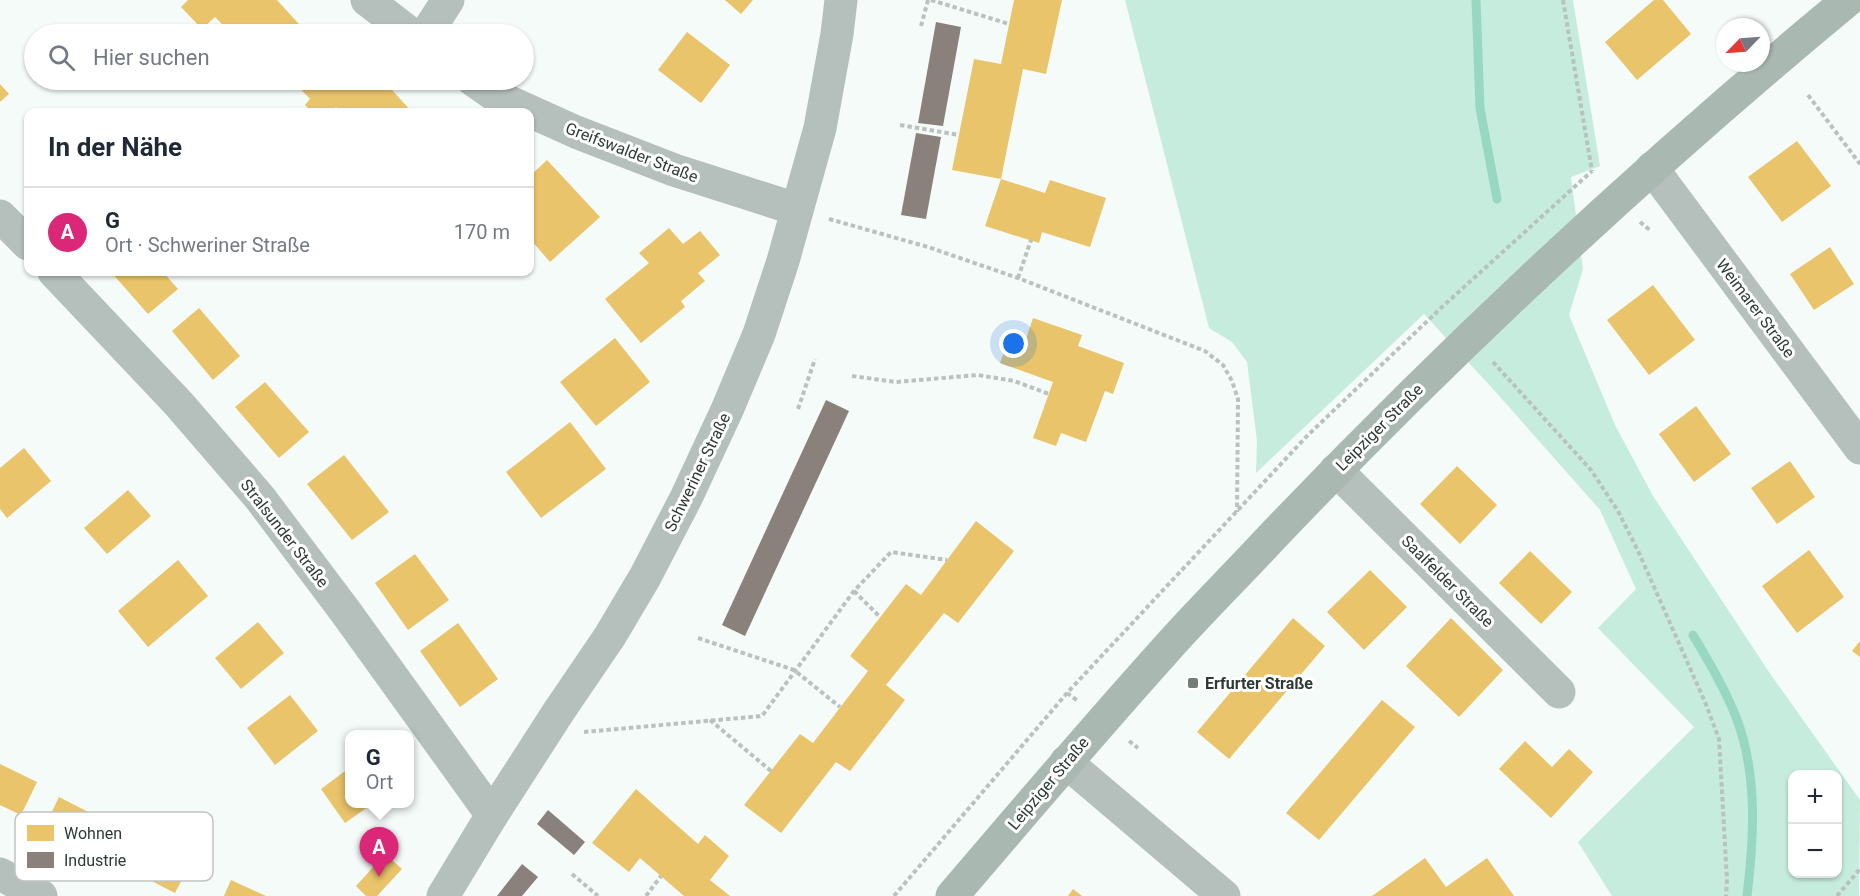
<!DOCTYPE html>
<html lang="de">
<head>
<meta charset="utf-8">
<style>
	:root { --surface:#fff; --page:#f2f2f3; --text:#1f2937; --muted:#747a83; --line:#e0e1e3; --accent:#db2777 }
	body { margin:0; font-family:Roboto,sans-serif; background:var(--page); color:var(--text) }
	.controls { position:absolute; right:18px; bottom:18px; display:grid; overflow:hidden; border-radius:12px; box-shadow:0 2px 4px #0004 }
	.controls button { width:54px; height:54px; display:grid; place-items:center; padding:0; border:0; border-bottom:2px solid var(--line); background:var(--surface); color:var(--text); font:30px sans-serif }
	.compass { position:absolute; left:1716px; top:18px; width:54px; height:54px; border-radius:50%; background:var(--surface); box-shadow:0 2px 4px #0004; rotate:245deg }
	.you { position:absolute; left:1014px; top:344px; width:21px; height:21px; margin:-15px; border:4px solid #fff; border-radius:50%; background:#1a73e8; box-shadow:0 0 0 9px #1a73e833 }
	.badge { display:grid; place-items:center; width:39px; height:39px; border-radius:50%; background:var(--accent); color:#fff; font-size:20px; font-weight:700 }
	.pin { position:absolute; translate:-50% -50px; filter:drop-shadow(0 2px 3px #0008) }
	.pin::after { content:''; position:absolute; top:32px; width:21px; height:18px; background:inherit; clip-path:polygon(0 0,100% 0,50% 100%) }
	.popup { position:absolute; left:345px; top:730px; width:69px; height:78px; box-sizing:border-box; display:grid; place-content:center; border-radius:12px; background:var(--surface); filter:drop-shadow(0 2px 4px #0005); font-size:20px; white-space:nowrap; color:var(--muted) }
	.popup b { font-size:22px; color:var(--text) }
	.popup::after { content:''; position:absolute; left:50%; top:100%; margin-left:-12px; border:12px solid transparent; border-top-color:var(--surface) }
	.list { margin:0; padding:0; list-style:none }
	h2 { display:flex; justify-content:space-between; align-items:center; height:78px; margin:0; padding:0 24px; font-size:26px }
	h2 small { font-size:20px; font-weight:400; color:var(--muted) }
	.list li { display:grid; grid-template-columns:39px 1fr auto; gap:18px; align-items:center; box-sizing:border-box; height:90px; padding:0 24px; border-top:2px solid var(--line) }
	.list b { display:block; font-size:22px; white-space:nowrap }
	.list p { margin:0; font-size:20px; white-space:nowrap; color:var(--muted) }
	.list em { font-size:20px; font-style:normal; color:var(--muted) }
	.icon { flex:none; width:33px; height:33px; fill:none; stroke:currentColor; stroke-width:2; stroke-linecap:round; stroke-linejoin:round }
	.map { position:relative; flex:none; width:1860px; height:896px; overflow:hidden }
	.search { position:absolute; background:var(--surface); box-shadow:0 2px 4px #0004; left:24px; top:24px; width:510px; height:66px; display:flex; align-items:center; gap:15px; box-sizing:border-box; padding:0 21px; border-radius:33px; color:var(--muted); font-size:22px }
	.panel { position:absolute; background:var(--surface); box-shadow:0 2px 4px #0004; left:24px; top:108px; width:510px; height:168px; border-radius:12px }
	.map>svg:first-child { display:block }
</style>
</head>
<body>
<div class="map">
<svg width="1860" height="896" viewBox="0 0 1860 896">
	<rect width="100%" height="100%" fill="#f5fbf8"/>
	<path fill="#c6ecde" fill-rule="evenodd" d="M1125,0H1573L1600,166L1571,177L1583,269L1569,315L1615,425L1653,496L1771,675L1860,800L1859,896H1612L1578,842L1694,727L1598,628L1636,589L1600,510L1493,389L1424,314L1256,473L1257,441L1247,362L1232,342L1209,328ZM1792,774H1838V874H1792Z"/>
	<g fill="#e9c46a">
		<polygon points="188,0 277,0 308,34 232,34 215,17 202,29 181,7"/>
		<polygon points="725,0 753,0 741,14"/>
		<polygon points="1014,0 1062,0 1046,74 1023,69 1001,179 1045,193 1050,180 1106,198 1090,247 1042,232 1039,243 985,226 1001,179 952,170 974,59 1001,64"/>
		<polygon points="1654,0 1663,0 1691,34 1637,80 1605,42"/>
		<polygon points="687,32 730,65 701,103 658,70"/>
		<polygon points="292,80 383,80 412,112 342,112 336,107 330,112 312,112 305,105 310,99"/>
		<polygon points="0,84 9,94 0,102"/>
		<polygon points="1797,141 1831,186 1782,222 1748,177"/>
		<polygon points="547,160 600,217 550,262 530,239 530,176"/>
		<polygon points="669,228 683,244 700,231 720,255 698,273 705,281 681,301 685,307 641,343 605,299 649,263 639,253"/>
		<polygon points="1830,247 1854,284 1814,310 1790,274"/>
		<polygon points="111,272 163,272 178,289 148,314"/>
		<polygon points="1653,285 1695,340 1649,375 1607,320"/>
		<polygon points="199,308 240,356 213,380 172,331"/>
		<polygon points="1033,318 1082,335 1078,346 1124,363 1113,394 1105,391 1086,442 1061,433 1056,446 1033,438 1053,382 1000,363 1010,336 1025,342"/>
		<polygon points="615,338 650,382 596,426 560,382"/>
		<polygon points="265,382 309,432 279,458 235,407"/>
		<polygon points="1696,406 1731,454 1694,482 1659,434"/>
		<polygon points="570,422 606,469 541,518 506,472"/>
		<polygon points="24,448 51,481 7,518 0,509 0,468"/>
		<polygon points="344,455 389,512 352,540 307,484"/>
		<polygon points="1790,461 1815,497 1777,524 1751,488"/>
		<polygon points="1457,466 1497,505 1460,544 1420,504"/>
		<polygon points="128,490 151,516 107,554 84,528"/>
		<polygon points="976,521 1014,551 958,623 944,613 886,685 905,700 850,771 836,762 781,833 744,805 800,734 813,743 868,671 850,656 906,584 921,595"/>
		<polygon points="1809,550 1844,597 1797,633 1762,586"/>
		<polygon points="1530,551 1572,592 1541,624 1499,583"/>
		<polygon points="415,554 449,600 408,630 375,583"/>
		<polygon points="178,560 208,596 148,647 118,611"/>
		<polygon points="1370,570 1407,607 1364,650 1327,612"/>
		<polygon points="1293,618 1325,646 1229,759 1197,732"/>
		<polygon points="1451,618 1503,670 1459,717 1406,666"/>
		<polygon points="258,622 284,653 241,689 215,658"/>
		<polygon points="458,623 498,679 460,707 420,651"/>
		<polygon points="1860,641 1860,657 1852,651"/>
		<polygon points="290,695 318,731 275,765 247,728"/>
		<polygon points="1382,700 1415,727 1319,840 1286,813"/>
		<polygon points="1525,741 1552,767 1569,749 1593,772 1551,818 1499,769"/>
		<polygon points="0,764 37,782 21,815 0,805"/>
		<polygon points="349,768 349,804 372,804 345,823 321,789"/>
		<polygon points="636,789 698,844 705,835 729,856 710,880 730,896 684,896 640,858 629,872 592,843"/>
		<polygon points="59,797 98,817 83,847 44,828"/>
		<polygon points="149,834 194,856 175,893 130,870"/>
		<polygon points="385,854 402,869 377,896 366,896 356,886"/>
		<polygon points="1425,858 1446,887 1487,858 1514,896 1372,896"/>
		<polygon points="231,880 266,896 224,896"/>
		<polygon points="1073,889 1082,896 1068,896"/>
	</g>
	<g fill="#8a817c">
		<polygon points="936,22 961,27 943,126 918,123"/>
		<polygon points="916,133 941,137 926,219 901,215"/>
		<polygon points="826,400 849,411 745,636 722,625"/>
		<polygon points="548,810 585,842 574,855 537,824"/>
		<polygon points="522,864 538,877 522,896 497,896"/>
	</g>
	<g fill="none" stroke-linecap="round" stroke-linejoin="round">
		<g stroke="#98d7c2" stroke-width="9">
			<polyline points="1476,0 1480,108 1497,199"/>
			<path d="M1693,635C1709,662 1725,689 1736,717C1758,774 1754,837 1747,896"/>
		</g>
		<g stroke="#bac2bf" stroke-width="4" stroke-dasharray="4.5 3" stroke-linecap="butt">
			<polyline points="931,0 1009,24"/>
			<polyline points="1563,0 1592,171"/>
			<polyline points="921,26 928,0"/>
			<polyline points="1808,95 1860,164"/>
			<polyline points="900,125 959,135"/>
			<polyline points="829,219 928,247 1018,278 1205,351 1223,365 1232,381 1238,399 1237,512"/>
			<polyline points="1640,222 1651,231"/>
			<polyline points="1018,278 1031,240"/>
			<polyline points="1493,362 1591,470 1618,511 1639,553 1705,702 1719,739 1727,880 1726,896"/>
			<polyline points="852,376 896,382 978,375 1014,381 1049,394"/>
			<polyline points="798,409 815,359"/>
			<polyline points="854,591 880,617"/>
			<polyline points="698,638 794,670 840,707"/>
			<polyline points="1067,693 1078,701"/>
			<polyline points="710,720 771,771"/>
			<polyline points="584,732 762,716 854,591 891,552 947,560"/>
			<polyline points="1129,741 1138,748"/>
			<polyline points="572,874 598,896"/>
			<polyline points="646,896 661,876"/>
			<polyline points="894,896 1067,693 1308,435 1441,308 1592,171"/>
			<polyline points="1837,896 1860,869"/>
		</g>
		<g stroke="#b5c0bc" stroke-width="33">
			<polyline points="367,0 411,34"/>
			<polyline points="426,34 448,0"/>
			<polyline points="473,80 496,96 576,132 674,170 796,209"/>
			<polyline points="1652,168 1860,448"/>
			<polyline points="0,216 28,244"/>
			<polyline points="54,272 178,403 260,498 345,611 492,815"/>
			<polyline points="1336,470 1559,692"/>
			<polyline points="1066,762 1224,896"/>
			<polyline points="0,874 41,896"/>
			<polyline points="443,896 492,815 559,711 610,636 645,577 686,498 727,410 759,334 783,261 820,128 837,34 841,0"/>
		</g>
		<path stroke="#aab8b2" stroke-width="33" d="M952,896C1021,815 1090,734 1161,655C1196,615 1234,578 1270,539C1452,348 1645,168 1848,0"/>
	</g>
	<rect fill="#737e79" stroke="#fff" stroke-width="2" x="1187" y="677" width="12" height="12" rx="3"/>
	<g text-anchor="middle" stroke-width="6" stroke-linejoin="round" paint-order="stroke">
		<g font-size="16" fill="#2d3a35" stroke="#fff">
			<text transform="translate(632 152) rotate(21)" y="6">Greifswalder Straße</text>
			<text transform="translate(1756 308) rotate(53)" y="6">Weimarer Straße</text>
			<text transform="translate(1379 427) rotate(-45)" y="6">Leipziger Straße</text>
			<text transform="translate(697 472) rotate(-64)" y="6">Schweriner Straße</text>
			<text transform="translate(285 533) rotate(52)" y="6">Stralsunder Straße</text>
			<text transform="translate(1448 581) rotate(45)" y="6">Saalfelder Straße</text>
			<text transform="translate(1048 783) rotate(-50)" y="6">Leipziger Straße</text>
		</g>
		<g font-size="16" font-weight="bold" fill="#2d3a35" stroke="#fff" text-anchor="start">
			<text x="1205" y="689">Erfurter Straße</text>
		</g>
	</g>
	<rect x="15" y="812" width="198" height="69" rx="9" fill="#fff" stroke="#c0c4c2" stroke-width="1.5"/>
	<rect x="27" y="825" width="27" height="16" fill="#e9c46a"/>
	<rect x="27" y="852" width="27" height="16" fill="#8a817c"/>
	<g font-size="16" fill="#2d3a35">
		<text x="64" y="839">Wohnen</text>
		<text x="64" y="866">Industrie</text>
	</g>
</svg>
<div class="controls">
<button>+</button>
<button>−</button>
</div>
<svg class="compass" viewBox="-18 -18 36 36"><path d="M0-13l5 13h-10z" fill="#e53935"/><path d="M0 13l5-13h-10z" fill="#747a83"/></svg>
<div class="you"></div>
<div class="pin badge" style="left:379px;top:877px">A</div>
<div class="popup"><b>G</b>Ort</div>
<div class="search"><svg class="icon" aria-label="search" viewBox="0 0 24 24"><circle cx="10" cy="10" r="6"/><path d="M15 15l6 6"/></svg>Hier suchen</div>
<section class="panel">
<h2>In der Nähe<small></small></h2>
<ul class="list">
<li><span class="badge">A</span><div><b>G</b><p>Ort · Schweriner Straße</p></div><em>170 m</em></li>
</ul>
</section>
</div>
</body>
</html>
